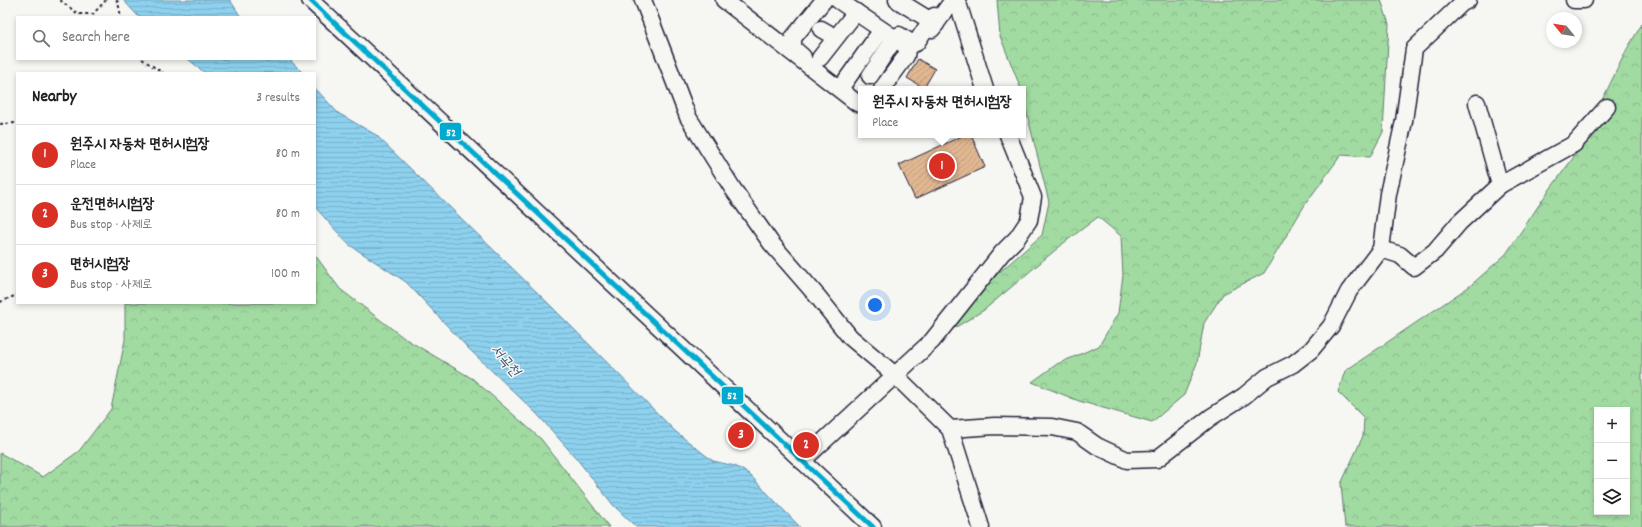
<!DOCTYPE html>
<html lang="en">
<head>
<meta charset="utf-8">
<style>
	:root { --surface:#fff; --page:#f2f2f2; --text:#222; --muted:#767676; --line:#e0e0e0; --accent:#d93025 }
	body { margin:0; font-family:Dekko,"Poor Story",sans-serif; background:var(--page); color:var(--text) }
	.controls { position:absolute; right:12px; bottom:12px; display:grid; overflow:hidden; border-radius:0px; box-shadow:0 2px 6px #0003 }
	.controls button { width:36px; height:36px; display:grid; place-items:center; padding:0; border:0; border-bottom:1px solid var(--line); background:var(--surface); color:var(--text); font:20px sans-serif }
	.compass { position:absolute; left:1546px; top:12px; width:36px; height:36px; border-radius:50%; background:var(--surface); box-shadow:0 2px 6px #0003; rotate:300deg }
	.you { position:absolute; left:875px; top:305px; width:14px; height:14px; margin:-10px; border:3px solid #fff; border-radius:50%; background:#1a73e8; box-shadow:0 0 0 6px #1a73e833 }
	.badge { display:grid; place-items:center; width:26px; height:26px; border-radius:50%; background:var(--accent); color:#fff; font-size:13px; font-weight:700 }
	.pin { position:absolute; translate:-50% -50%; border:2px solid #fff; box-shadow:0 1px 4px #0006 }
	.popup { position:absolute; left:858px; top:86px; width:168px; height:52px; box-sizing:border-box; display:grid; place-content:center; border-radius:0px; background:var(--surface); filter:drop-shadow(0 1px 3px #0005); font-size:13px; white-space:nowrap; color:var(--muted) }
	.popup b { font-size:15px; color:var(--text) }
	.popup::after { content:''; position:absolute; left:50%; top:100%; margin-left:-8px; border:8px solid transparent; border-top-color:var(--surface) }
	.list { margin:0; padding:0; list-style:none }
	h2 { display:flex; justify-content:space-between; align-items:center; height:52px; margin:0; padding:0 16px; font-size:17px }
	h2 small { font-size:13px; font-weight:400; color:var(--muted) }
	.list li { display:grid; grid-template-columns:26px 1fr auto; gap:12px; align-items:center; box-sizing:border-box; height:60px; padding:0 16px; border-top:1px solid var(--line) }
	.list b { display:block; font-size:15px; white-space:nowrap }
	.list p { margin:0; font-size:13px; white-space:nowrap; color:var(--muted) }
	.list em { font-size:13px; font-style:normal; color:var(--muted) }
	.icon { flex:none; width:22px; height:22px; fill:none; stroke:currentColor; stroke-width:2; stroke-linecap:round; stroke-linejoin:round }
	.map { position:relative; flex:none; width:1642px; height:527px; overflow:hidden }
	.search { position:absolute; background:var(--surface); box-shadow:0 2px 6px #0003; left:16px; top:16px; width:300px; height:44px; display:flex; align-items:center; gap:10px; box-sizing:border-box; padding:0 14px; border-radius:0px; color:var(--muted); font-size:15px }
	.panel { position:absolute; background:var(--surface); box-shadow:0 2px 6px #0003; left:16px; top:72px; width:300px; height:232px; border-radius:0px }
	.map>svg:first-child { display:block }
</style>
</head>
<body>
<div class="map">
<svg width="1642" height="527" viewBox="0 0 1642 527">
	<defs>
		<pattern id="forest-crowns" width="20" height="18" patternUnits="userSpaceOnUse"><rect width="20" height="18" fill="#a1dba1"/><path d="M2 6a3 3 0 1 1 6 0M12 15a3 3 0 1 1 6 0" fill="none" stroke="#8abc8c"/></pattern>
		<pattern id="water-rules" width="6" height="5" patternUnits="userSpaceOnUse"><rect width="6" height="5" fill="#8dd1ee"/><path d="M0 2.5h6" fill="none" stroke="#79b3cd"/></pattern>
		<pattern id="building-hatch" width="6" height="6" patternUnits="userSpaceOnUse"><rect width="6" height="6" fill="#e1b792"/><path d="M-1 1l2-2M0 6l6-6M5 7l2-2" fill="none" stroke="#c19d7f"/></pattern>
	</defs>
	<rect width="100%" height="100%" fill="#f6f6f2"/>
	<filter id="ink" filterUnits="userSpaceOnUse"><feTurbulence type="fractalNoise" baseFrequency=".025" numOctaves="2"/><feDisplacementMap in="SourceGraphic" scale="8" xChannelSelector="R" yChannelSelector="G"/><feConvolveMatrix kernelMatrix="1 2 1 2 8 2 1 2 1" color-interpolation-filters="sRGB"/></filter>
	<g filter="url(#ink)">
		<g fill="url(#forest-crowns)" stroke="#627e6e" fill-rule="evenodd">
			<polygon points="997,0 1381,0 1389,24 1383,132 1370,157 1341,155 1306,203 1264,273 1223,294 1204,323 1197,363 1184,395 1152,422 1079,401 1032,382 1057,364 1099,346 1118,313 1123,275 1121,236 1098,217 1065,242 984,310 943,335 961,306 1042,235 1049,202 1023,98 1023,89 1021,89 1000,36"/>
			<path d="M1642,24V527H1345L1341,484L1363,436L1364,418L1338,392L1345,371L1470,286L1506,254L1545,196L1576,154L1627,49ZM1597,410H1627V512H1597Z"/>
			<polygon points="315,255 340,289 404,338 473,379 541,439 609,527 0,527 0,453 43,477 79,451 111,409 125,340 125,303 315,303"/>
		</g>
		<g fill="url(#water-rules)" stroke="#628ba6">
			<polygon points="123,0 230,0 241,17 139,17"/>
			<polygon points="188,59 289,59 303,73 205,73"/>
			<polygon points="315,88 338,113 376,135 550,305 676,432 713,461 735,466 749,474 800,527 636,527 614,506 576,458 537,414 468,348 406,282 348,244 315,207"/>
		</g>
		<g fill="url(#building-hatch)" stroke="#22223b">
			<polygon points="918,59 935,69 924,88 907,78"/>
			<polygon points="964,135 971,135 985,167 915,199 899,165"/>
		</g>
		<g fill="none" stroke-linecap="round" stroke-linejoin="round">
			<g stroke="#22223b" stroke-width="19">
				<g id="minor">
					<polyline points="310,0 873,527"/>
					<polyline points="643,0 688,117 733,189 771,243 818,297 850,337 895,375 950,429 981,527"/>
					<polyline points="724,0 857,103 861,104"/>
					<polyline points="838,0 906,46 907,50 906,56 882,89"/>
					<polyline points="897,0 936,24"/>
					<polyline points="957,0 985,89"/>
					<polyline points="1574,0 1584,0"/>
					<polyline points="821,29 828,33"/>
					<polyline points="932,29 953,0"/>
					<polyline points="899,35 913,44 916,43 934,16"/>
					<polyline points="803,57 793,48 793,38 824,0"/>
					<polyline points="820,58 856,12"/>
					<polyline points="870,76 895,38"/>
					<polyline points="842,86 876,38"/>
					<polyline points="1477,103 1500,185"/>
					<polyline points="1381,249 1400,255 1414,267 1435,251 1459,223 1500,185 1574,144 1607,107"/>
					<polyline points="950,429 995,426 1052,427 1077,432 1097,446 1127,460 1157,459 1211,417 1244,396 1267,377 1293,364 1311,350 1331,326 1349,291 1381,249 1388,194 1404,121 1414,49 1462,3 1468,0"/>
					<polyline points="802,461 932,341 1002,253 1017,238 1029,220 1033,197 1008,135"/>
				</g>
			</g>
			<g stroke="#22223b" stroke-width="2" stroke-dasharray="3 3" stroke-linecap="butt">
				<polyline points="60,0 78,14 93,14 106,0"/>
				<polyline points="116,0 118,2 121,17"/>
				<polyline points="142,59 163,73"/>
				<polyline points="0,124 17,123"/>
				<polyline points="0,302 17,295"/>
			</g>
			<use href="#minor" stroke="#f6f6f2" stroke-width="16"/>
			<g stroke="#f6f6f2" stroke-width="8">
				<polyline id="bus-1" points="310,0 873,527"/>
			</g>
			<use href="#bus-1" stroke="#00a9ce" stroke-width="5"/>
		</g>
	</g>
	<g text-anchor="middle" stroke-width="3" stroke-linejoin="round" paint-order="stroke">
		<g font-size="15" font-style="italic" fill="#425771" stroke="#f6f6f2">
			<text transform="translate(506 360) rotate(49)" y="5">서곡천</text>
		</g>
	</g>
	<g stroke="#f6f6f2" stroke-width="1.5">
		<rect x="439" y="122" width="23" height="19" rx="4" fill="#00a9ce"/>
		<rect x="721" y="386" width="23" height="19" rx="4" fill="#00a9ce"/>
	</g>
	<g font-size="11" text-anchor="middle" font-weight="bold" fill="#fff">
		<text x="451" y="136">52</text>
		<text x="732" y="399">52</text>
	</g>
</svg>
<div class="controls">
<button>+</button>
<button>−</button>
<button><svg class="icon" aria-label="layers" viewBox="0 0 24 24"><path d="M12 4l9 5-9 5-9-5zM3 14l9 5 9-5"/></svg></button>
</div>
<svg class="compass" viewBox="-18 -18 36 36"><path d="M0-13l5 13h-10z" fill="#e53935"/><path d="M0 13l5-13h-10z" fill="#767676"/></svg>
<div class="you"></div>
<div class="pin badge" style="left:942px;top:166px">1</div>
<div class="popup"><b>원주시 자동차 면허시험장</b>Place</div>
<div class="pin badge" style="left:806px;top:445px">2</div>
<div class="pin badge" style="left:741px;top:435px">3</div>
<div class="search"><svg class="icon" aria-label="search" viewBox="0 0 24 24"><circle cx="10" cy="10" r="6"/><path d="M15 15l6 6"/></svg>Search here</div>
<section class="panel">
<h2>Nearby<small>3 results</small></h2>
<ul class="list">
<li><span class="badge">1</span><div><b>원주시 자동차 면허시험장</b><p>Place</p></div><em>80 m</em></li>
<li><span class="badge">2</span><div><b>운전면허시험장</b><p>Bus stop · 사제로</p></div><em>80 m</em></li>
<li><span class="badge">3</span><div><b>면허시험장</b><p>Bus stop · 사제로</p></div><em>100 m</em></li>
</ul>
</section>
</div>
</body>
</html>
